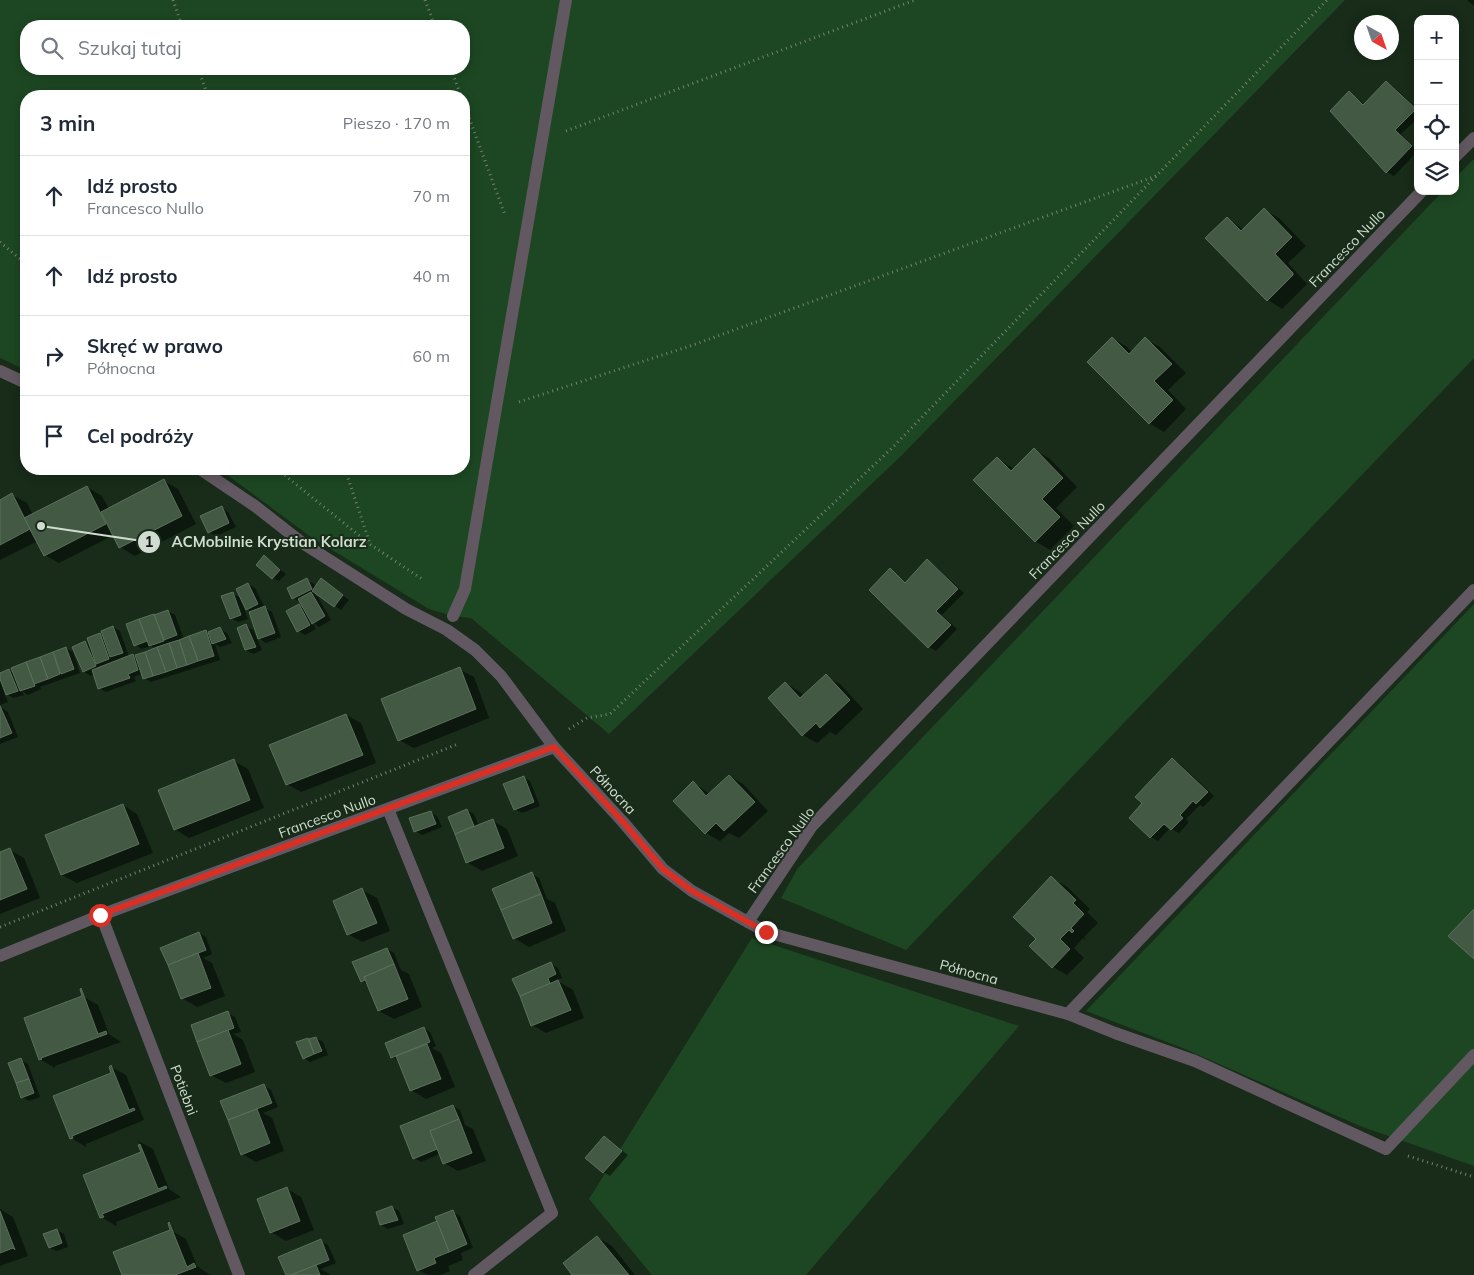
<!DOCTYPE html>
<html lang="pl">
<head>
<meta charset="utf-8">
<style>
	:root { --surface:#fff; --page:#f2f2f3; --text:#1f2937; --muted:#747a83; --line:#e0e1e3 }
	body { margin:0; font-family:Mulish,sans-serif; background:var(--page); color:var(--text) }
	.controls { position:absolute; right:15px; top:15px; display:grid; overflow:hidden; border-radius:10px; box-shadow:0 2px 12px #0003 }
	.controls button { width:45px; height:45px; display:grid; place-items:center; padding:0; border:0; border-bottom:1px solid var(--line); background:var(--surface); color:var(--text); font:25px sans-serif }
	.compass { position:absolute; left:1354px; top:15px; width:45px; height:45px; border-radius:50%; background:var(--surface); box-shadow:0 2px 12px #0003; rotate:140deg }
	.stop { position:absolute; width:15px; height:15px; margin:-11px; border:4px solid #d93025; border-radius:50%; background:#fff }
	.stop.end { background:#d93025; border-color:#fff; box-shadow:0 1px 5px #0008 }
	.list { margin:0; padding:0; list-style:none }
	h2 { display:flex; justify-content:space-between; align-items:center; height:65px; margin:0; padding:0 20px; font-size:21px }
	h2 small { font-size:16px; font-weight:400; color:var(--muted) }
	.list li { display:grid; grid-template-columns:32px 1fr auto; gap:15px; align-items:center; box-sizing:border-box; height:80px; padding:0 20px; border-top:1px solid var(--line) }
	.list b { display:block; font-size:19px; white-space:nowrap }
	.list p { margin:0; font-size:16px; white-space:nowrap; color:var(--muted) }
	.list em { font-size:16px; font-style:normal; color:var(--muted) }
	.icon { flex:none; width:28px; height:28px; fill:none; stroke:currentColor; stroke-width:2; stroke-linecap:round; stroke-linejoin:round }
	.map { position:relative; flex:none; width:1474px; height:1275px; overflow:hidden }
	.search { position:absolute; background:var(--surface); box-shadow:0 2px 12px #0003; left:20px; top:20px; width:450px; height:55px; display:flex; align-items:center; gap:12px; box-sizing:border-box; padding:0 18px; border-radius:20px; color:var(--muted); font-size:19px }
	.panel { position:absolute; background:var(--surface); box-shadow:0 2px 12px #0003; left:20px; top:90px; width:450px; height:385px; border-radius:20px }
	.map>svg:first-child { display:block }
</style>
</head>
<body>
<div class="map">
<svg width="1474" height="1275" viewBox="0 0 1474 1275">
	<rect width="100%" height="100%" fill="#182c19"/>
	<g fill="#1d4722" fill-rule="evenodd">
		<path d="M0,0H1345L902,455L609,734L471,618L453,616L429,609L311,537L219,469H464V96H26V370L0,358ZM26,26H464V69H26Z"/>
		<polygon points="1474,159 1474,358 906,950 781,898 798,868 1443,191 1455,191 1455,178"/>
		<polygon points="1474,604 1474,1166 1360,1126 1185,1049 1086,1011"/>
		<polygon points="752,938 1019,1026 806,1275 652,1275 589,1199"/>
	</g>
	<g fill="#0007">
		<polygon points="1467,0 1474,0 1474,6"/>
		<polygon points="1386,82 1393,86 1418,110 1418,118 1401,134 1418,151 1394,176 1387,172 1349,92 1365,105"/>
		<polygon points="1264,210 1279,218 1306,246 1288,263 1307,284 1282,309 1268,300 1207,238 1228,219 1244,230"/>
		<polygon points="1112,338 1127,347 1132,352 1145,339 1160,347 1186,373 1168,390 1186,409 1164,432 1149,423"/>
		<polygon points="1034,450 1049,458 1077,487 1056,508 1074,526 1050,550 1035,541 997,458 1014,469"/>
		<polygon points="164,481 178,489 196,524 135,556 120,547 114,535 59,563 45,555 38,541 0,560 0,501 12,495 27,503 33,515 87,487 102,496 109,509"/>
		<polygon points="222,508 228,512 236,527 216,536 209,532"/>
		<polygon points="264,557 286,574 279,581 272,578"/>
		<polygon points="927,561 934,565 964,593 942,615 957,629 936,651 929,647 871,590 890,570 906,583"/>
		<polygon points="307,580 314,584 316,588 328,584 349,600 341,610 317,593 314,595 318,597 331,620 319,627 313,623 316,629 305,635 298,631 299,606 305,609 300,602 293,598"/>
		<polygon points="248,584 255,588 265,608 272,612 281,637 266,643 260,639 250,613 253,612 247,609 243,600 241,600 248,619 238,622 231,618 232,593 242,599"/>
		<polygon points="168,611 175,615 184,639 206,632 209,633 220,629 227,633 232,643 220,647 215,644 220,660 151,682 144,678 142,674 134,677 136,681 106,692 99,688 94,674 91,676 84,672 74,647 85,642 91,646 100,635 105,638 113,627 120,631 129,657 135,657 157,649 151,646 142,649 135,645 127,625"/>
		<polygon points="246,626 253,630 262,650 253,654 246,650"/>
		<polygon points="66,648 73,652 80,673 40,687 41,689 28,695 22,691 24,695 14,698 4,693 8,702 0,705 0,681 3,682 0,674 9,671 15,674 13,668"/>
		<polygon points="459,669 474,677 489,718 414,748 399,740"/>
		<polygon points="826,676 840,684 863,709 836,735 830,732 817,743 803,735 785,683 800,692 804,696"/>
		<polygon points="0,707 8,712 18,737 0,744"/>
		<polygon points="346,715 361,723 376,763 301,792 287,784"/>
		<polygon points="1172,759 1179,763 1214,796 1203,807 1200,805 1186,819 1189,822 1179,833 1170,828 1158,841 1151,837 1144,803"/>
		<polygon points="234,761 248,769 264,808 189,838 175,829"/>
		<polygon points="729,776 743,784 768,811 739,838 729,833 720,841 706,833 693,783 710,794"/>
		<polygon points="523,777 530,781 540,806 522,813 515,809"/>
		<polygon points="123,805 137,814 153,853 77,883 62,875 47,836"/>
		<polygon points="467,810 474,814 479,826 493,821 507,829 518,856 482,871 467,862 449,818"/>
		<polygon points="431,812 437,816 442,827 422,835 415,831"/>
		<polygon points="10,850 24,858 40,898 0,914 0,854"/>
		<polygon points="532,874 539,878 547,899 555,903 566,931 529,947 514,938"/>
		<polygon points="1051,878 1066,886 1090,909 1087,912 1098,923 1084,937 1087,941 1083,938 1074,948 1084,958 1067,975 1053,967 1038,939"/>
		<polygon points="362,890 377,898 390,931 362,942 348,934"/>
		<polygon points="199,933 206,937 212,954 203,958 212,963 225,996 197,1007 182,998"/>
		<polygon points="387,949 394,953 401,970 409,974 422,1007 394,1019 379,1011 368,985 362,981 354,963"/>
		<polygon points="551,964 558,968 562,978 556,980 573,990 584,1018 546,1033 532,1025"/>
		<polygon points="84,997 98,1005 109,1034 121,1042 55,1066 55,1068 40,1059 25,1019"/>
		<polygon points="228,1013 235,1017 241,1032 233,1034 243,1040 255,1072 226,1083 211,1075"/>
		<polygon points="424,1028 430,1032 436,1046 432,1048 441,1053 455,1087 426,1099 411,1090 400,1061 392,1057"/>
		<polygon points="316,1038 323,1042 328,1055 310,1062 304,1058 298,1043"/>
		<polygon points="21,1060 28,1064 40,1097 29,1101 22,1097"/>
		<polygon points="111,1067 126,1075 144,1120 86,1144 86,1147 71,1138 54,1096 113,1073"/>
		<polygon points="264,1086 271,1090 278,1107 263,1113 272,1118 284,1151 256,1162 242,1154 222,1102"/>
		<polygon points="453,1106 460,1110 465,1125 473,1129 486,1161 458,1171 444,1163 440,1154 421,1162 414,1158 402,1127"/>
		<polygon points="605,1137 628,1155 610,1176 603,1172"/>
		<polygon points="138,1141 153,1149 169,1189 181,1197 116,1222 117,1225 116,1226 101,1217 85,1175 143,1153"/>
		<polygon points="287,1189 301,1197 314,1230 286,1241 271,1232"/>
		<polygon points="392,1207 399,1211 404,1224 388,1229 381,1225 377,1212"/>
		<polygon points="0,1209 13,1217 28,1256 0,1266"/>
		<polygon points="453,1212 460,1216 473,1248 461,1253 463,1260 448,1266 450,1271 440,1275 428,1275 418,1270 437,1222"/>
		<polygon points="57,1230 64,1234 68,1247 57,1251 50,1248"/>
		<polygon points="172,1231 186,1239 197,1266 210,1275 123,1275"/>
		<polygon points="597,1237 612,1246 635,1275 574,1275"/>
		<polygon points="321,1241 328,1245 336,1263 321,1269 331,1275 287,1275"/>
	</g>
	<g fill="#435944" stroke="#5a715b">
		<polygon points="1386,81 1416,109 1395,130 1412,146 1386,173 1330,111 1349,91 1363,105"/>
		<polygon points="1264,208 1292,237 1275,254 1293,273 1293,275 1267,301 1205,238 1227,217 1241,231"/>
		<polygon points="1112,337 1129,354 1145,337 1172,364 1154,381 1173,400 1149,424 1087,362"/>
		<polygon points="1034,448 1063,478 1042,499 1060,517 1035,542 973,480 997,457 1011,471"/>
		<polygon points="164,479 182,516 119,548 101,512"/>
		<polygon points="87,486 106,524 44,556 24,518"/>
		<polygon points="12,493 30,529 0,545 0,500"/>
		<polygon points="222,506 229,523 208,533 200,516"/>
		<polygon points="264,555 280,570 272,579 256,565"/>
		<polygon points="927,559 958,589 936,611 951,625 928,648 869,590 890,568 905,583"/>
		<polygon points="307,578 312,589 292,599 287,588"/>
		<polygon points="321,578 343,595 334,607 312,591"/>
		<polygon points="248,583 258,604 246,610 236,589"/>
		<polygon points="233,592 241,615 230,619 221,596"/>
		<polygon points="311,592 325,616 312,624 298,599"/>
		<polygon points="299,604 310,625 297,632 286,611"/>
		<polygon points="265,606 275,633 258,639 249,612"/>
		<polygon points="168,610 177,635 164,640 154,615"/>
		<polygon points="154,614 164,641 149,646 139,619"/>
		<polygon points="139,619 147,641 134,646 126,624"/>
		<polygon points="246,624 256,647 245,650 237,628"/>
		<polygon points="113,626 123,653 110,657 101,631"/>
		<polygon points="220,627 226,639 212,644 208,632"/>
		<polygon points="206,630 214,656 198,661 189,636"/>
		<polygon points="100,633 109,659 96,664 87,638"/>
		<polygon points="189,636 198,661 187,665 179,640"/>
		<polygon points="179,640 187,665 177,668 169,643"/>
		<polygon points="85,641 96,666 83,672 72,647"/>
		<polygon points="169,643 177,668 166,672 157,647"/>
		<polygon points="66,647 74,669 61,674 53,652"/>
		<polygon points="157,647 166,672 153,676 145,652"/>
		<polygon points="53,652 60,674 48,679 40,657"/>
		<polygon points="145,652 153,676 143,679 135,655"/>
		<polygon points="133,654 138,670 128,674 130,678 98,689 92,670"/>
		<polygon points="40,657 48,679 34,684 26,662"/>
		<polygon points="26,662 35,686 20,691 11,668"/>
		<polygon points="460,667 476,709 398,741 381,699"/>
		<polygon points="9,669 18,691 6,695 0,679 0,673"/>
		<polygon points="826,674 850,700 820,728 816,723 802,736 768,698 785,682 800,698"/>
		<polygon points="0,706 12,733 0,738"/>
		<polygon points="346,714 363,755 286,785 269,745"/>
		<polygon points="1172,758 1208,792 1196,804 1193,801 1180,815 1183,818 1171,830 1164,824 1150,838 1129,818 1142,803 1135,797"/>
		<polygon points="234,759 250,800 174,830 158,790"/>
		<polygon points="729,775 755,802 724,831 716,823 705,834 673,801 693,781 706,796"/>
		<polygon points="524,776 534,802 514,810 503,784"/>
		<polygon points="123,804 139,844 61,875 45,835"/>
		<polygon points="467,809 474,826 455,834 448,817"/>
		<polygon points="431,811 436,824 414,832 409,818"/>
		<polygon points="493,819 504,848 466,863 455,834"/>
		<polygon points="10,848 27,889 0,900 0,852"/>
		<polygon points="532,872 541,894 501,910 492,889"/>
		<polygon points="1051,876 1076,900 1073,903 1084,914 1071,928 1074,931 1072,933 1069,930 1060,939 1070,949 1052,968 1029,946 1036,939 1013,917"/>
		<polygon points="362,888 377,923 347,935 333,901"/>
		<polygon points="541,894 552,923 513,939 501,910"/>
		<polygon points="1474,909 1474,959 1448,936"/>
		<polygon points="199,932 206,950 168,965 160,948"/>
		<polygon points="387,948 394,964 364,977 365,980 361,982 352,962"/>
		<polygon points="198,953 211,988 181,999 168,965"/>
		<polygon points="551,962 556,974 548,978 550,984 520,996 512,979"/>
		<polygon points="394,964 408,999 378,1011 364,977"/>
		<polygon points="558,980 571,1010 531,1026 520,996"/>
		<polygon points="81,988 98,1034 106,1031 107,1034 41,1058 42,1059 39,1060 24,1018 82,996 80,989"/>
		<polygon points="228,1011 234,1028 197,1042 191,1025"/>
		<polygon points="424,1027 430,1042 391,1058 385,1043"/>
		<polygon points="228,1030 241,1064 210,1076 197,1042"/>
		<polygon points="316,1037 322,1051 314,1054 309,1039"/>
		<polygon points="308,1038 314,1054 303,1059 296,1042"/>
		<polygon points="427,1044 441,1079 410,1091 396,1056"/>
		<polygon points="21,1058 29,1079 16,1083 8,1063"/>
		<polygon points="111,1065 129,1110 134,1108 135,1110 72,1136 73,1138 70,1139 53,1096 111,1073 109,1067"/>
		<polygon points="29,1079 34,1093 21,1098 16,1083"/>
		<polygon points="264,1084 272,1103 228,1120 220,1101"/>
		<polygon points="453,1105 459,1119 430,1131 437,1149 413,1159 400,1126"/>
		<polygon points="257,1109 270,1143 241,1155 228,1120"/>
		<polygon points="459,1119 472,1153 443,1164 430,1131"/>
		<polygon points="604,1136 622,1151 603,1173 585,1158"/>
		<polygon points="140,1144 158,1189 166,1186 167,1188 102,1214 104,1217 100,1218 83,1175 141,1152 138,1145"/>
		<polygon points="287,1187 300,1221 270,1233 257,1199"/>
		<polygon points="392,1206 398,1220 380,1225 376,1212"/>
		<polygon points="453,1210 467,1244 449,1252 435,1217"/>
		<polygon points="0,1211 15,1250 13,1248 0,1253"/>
		<polygon points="437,1221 449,1252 434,1258 436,1263 417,1271 403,1235"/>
		<polygon points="169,1222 187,1267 194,1263 196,1267 175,1275 122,1275 113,1252 170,1230 168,1223"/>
		<polygon points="57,1229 62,1243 49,1248 43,1234"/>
		<polygon points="597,1236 629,1275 572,1275 563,1263"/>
		<polygon points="321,1239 329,1260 291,1275 286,1275 278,1257"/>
		<polygon points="316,1265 320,1275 291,1275"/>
	</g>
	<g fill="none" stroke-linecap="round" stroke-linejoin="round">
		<g stroke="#718272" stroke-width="3" stroke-dasharray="1 4" stroke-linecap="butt">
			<polyline points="173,0 182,26"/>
			<polyline points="425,0 435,26"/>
			<polyline points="198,69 208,96"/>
			<polyline points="451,69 461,96"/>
			<polyline points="464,104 505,215"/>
			<polyline points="566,131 915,0"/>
			<polyline points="0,242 26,264"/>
			<polyline points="519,402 693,345 1156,176"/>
			<polyline points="277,469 371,545 422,579"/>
			<polyline points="345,469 370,544"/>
			<polyline points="569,729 587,718 610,714 891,449 1327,0"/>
			<polyline points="0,927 458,744"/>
			<polyline points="1408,1156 1474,1177"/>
		</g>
		<g stroke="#625861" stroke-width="12">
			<polyline points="1455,157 1474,138"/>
			<polyline points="0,371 26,383"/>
			<polyline points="200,469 255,506 301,542 406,609 447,630 475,650 501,676 554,747 623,822 663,869 692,891 766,932 1068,1014 1115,1033 1195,1061 1386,1149 1474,1055"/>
			<polyline points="453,616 465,589 566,0"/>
			<polyline points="388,809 552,1213 474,1275"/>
			<polyline points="101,915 239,1275"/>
			<polyline points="748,922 812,826 1422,191"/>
			<polyline points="0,956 101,915 554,747"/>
			<polyline points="1068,1014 1474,590"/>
		</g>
	</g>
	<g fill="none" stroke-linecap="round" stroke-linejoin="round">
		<polyline stroke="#d93025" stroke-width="6" points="100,915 554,747 623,822 663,869 692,891 766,932"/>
	</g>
	<g text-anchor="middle" stroke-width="4" stroke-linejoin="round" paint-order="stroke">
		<g font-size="14" fill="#cfdccf" stroke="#182c19">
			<text transform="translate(1347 248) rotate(-46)" y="5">Francesco Nullo</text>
			<text transform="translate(1067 540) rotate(-46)" y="5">Francesco Nullo</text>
			<text transform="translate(613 790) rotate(47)" y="5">Północna</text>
			<text transform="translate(327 816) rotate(-20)" y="5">Francesco Nullo</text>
			<text transform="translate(781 850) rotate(-54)" y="5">Francesco Nullo</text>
			<text transform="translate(969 972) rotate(15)" y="5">Północna</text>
			<text transform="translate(184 1090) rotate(69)" y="5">Potiebni</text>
		</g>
	</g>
	<path fill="none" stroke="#cfdccf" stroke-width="2" d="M41 526L149 542"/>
	<g fill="#cfdccf" stroke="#182c19" stroke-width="2">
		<circle cx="41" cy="526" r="5"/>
		<circle cx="149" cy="542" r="12"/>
	</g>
	<g font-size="15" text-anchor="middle" font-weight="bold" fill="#111">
		<text x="149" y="547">1</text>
	</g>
	<g font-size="15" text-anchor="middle" font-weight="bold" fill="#cfdccf" stroke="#182c19" stroke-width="4" stroke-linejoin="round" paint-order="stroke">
		<text x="269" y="547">ACMobilnie Krystian Kolarz</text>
	</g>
</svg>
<div class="controls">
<button>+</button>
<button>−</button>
<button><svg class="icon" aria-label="locate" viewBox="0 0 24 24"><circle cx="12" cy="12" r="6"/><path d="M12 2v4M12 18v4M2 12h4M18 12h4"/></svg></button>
<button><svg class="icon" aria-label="layers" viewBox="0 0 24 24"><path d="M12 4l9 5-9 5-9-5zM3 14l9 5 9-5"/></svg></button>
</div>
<svg class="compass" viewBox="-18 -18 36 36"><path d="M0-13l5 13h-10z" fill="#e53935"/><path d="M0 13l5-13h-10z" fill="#747a83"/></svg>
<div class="stop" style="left:100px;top:915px"></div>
<div class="stop end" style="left:766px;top:932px"></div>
<div class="search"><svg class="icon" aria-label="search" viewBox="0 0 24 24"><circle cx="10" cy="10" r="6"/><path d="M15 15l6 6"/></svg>Szukaj tutaj</div>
<section class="panel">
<h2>3 min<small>Pieszo · 170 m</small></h2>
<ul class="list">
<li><svg class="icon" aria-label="ahead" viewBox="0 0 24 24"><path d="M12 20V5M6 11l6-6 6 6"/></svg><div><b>Idź prosto</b><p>Francesco Nullo</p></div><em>70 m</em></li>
<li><svg class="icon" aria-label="ahead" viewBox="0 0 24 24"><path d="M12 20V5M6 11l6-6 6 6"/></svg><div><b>Idź prosto</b></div><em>40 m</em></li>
<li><svg class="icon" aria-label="right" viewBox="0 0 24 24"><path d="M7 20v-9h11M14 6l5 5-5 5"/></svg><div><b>Skręć w prawo</b><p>Północna</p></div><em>60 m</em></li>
<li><svg class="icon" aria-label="arrive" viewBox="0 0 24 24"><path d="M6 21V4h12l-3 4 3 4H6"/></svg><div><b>Cel podróży</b></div></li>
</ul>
</section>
</div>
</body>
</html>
